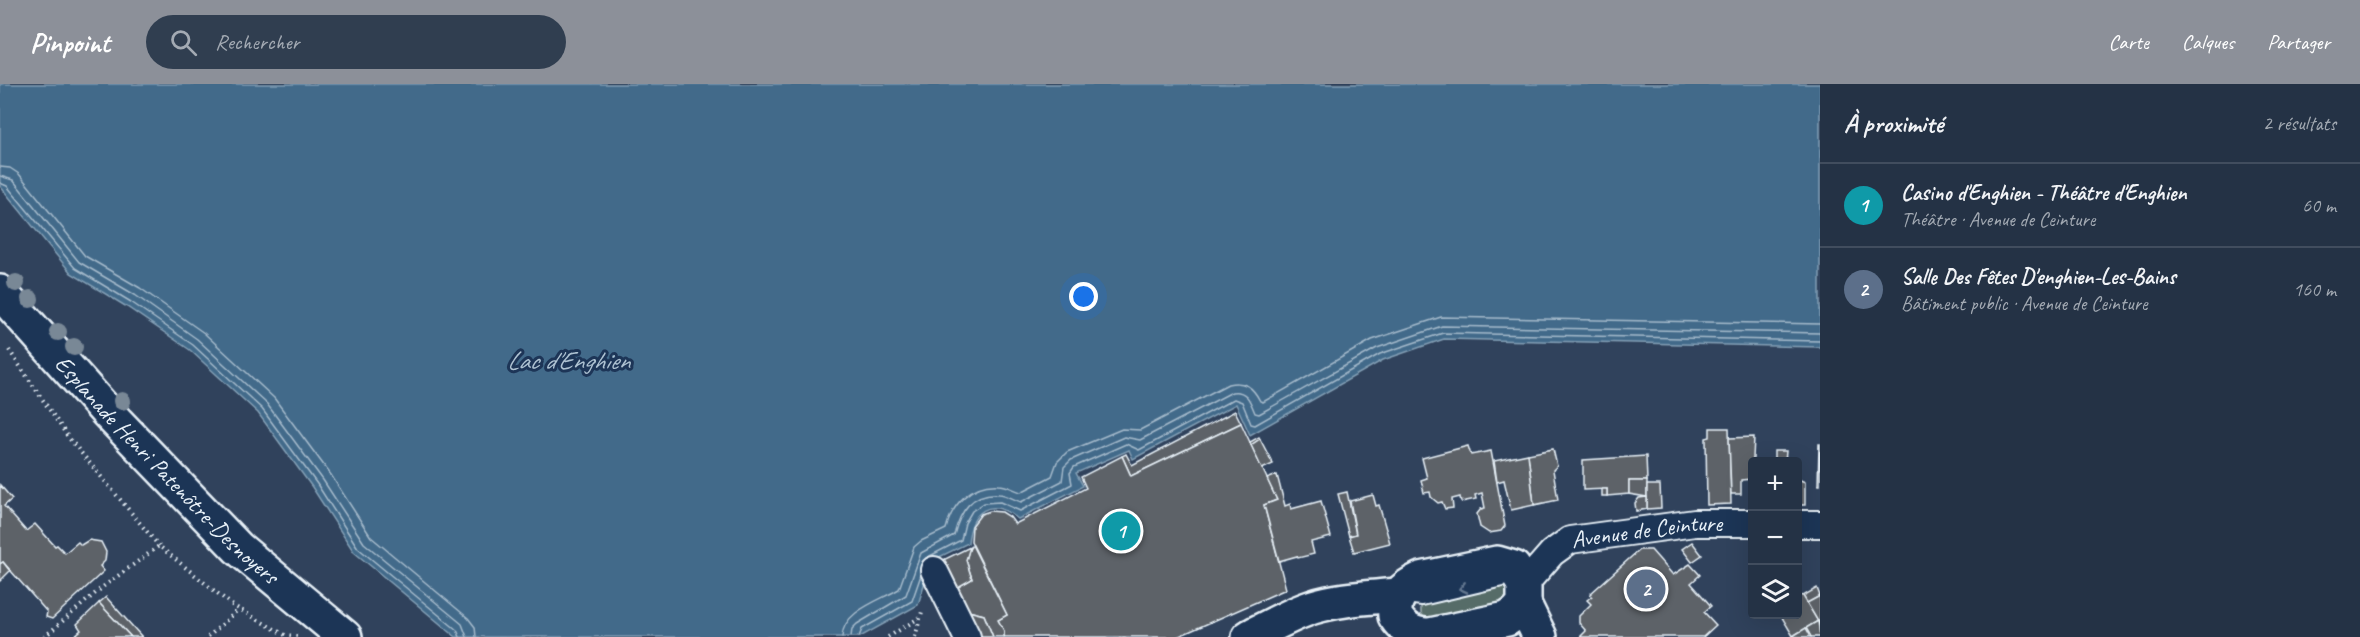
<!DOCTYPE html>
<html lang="fr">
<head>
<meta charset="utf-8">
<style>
	:root { --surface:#243245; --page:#303e50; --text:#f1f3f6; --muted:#a3aab3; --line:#414d5e; --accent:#8c9099 }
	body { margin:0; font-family:Caveat,sans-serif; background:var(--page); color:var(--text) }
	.controls { position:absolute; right:18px; bottom:18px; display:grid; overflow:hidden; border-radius:6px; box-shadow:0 6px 24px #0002 }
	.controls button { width:54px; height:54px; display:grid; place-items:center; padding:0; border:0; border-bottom:2px solid var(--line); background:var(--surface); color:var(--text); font:30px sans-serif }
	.you { position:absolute; left:1084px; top:213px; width:21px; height:21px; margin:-15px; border:4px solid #fff; border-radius:50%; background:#1a73e8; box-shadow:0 0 0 9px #1a73e833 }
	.badge { display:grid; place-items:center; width:39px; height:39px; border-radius:50%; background:var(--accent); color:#fff; font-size:20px; font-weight:700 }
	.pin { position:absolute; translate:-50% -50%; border:3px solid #fff; box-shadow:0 2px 6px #0006 }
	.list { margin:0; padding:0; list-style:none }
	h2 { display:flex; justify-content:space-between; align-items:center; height:78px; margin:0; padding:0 24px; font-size:26px }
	h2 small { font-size:20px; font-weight:400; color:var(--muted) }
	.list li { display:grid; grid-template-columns:39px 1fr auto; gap:18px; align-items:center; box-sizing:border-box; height:84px; padding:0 24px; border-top:2px solid var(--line) }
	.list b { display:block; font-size:22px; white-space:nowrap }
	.list p { margin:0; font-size:20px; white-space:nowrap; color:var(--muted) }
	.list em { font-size:20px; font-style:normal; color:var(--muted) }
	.icon { flex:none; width:33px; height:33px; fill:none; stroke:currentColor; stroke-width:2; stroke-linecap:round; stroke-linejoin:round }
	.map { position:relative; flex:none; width:1820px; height:553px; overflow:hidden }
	header { display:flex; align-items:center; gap:36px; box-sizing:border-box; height:84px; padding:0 30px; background:var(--accent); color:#fff }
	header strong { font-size:28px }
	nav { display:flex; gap:33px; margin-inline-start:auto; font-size:21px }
	.search { width:420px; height:54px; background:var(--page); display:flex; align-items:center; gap:15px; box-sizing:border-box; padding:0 21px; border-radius:33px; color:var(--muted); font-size:22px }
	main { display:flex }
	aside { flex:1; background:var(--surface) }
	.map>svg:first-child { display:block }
</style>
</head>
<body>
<header>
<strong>Pinpoint</strong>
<div class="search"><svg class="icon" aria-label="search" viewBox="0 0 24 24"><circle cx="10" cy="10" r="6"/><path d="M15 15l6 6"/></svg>Rechercher</div>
<nav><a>Carte</a><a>Calques</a><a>Partager</a></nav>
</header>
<main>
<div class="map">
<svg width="1820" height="553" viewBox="0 0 1820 553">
	<rect width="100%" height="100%" fill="#30425c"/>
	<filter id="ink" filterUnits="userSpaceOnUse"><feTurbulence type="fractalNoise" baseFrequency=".0167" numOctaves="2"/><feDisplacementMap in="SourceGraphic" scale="12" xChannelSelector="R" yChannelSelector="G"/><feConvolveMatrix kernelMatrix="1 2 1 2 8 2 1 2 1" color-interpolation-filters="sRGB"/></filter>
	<g filter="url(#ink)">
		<polygon fill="#576c68" stroke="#a0aeb0" stroke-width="1.5" points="1505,500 1508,510 1504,520 1426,537 1421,529 1421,520"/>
		<path fill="#426a8a" stroke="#84a0b6" stroke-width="1.5" d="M0,0H1820V263L1444,255L1383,276L1250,351L1236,320L1133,375L1129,366L1076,389L1083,402L1018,435C990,412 971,427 968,459L931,477L918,521L860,553H456L354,468L312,403L258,329L190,266L127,223L71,189L0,102Z"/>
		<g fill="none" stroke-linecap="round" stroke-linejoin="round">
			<g stroke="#a6bbcc" stroke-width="1.5">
				<polyline points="0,83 10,84 19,90 85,172 140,204 204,249 274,314 331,391 371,453 468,534 475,543 476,553"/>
				<polyline points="0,92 13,96 79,178 135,211 197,255 267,320 323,396 364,459 462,540 467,553"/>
				<polyline points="0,99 7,102 75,184 131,218 193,261 262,325 317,400 358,464 457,546 460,553"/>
				<polyline points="926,474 961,456 965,439 972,427 984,419 1000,418 1020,427 1072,400 1070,389 1074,383 1126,360 1139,366 1234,315 1242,318 1251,340 1255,341 1380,270 1443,249 1820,257"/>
				<path d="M842,553C843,527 879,517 899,505L914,463L921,457L946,445C952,420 971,399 999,401C1007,401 1014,406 1021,408L1052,392L1057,378L1067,368L1122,345L1140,346L1228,300C1244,296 1253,303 1260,317L1263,318L1372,256L1441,233L1820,240"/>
				<path d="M851,553L852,545L857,540L906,511L921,469L954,451C960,428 971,408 999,410C1006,410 1014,416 1021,418L1062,397L1064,383L1071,376L1124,353L1140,356L1232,308C1247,306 1250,317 1255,329L1259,330L1377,264L1442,242L1820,249"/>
				<polyline points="859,553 862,545 912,517 921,491"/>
			</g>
		</g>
		<g fill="#5d6268" stroke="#e8f1f8" stroke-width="1.5">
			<polygon points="1235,327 1241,339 1131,392 1122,372 1126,370 1132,381"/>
			<polygon points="1241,339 1277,416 1264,421 1286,505 1177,553 1004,553 1004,547 998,536 1007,531 971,457 972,442 981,430 990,427 1002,428 1010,433 1015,440 1086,404 1081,393 1122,372 1131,392"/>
			<polygon points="1710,344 1729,344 1731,420 1707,421 1706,354 1710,353"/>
			<polygon points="1259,353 1260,355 1251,361 1250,358"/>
			<polygon points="1754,353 1752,395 1741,396 1741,410 1731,410 1729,354"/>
			<polygon points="1260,355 1273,380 1262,385 1251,361"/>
			<polygon points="1819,360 1820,360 1820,401 1818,401"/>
			<polygon points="1468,362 1471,371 1491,367 1505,442 1501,447 1489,449 1480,443 1477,430 1481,425 1485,424 1482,409 1475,411 1476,415 1461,418 1460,413 1452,415 1453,424 1445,425 1442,418 1438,419 1431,413 1430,408 1424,409 1421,396 1427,394 1422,374"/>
			<polygon points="1553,365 1557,382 1553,386 1558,416 1534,421 1528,370"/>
			<polygon points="1774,367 1786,367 1785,378 1774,378"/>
			<polygon points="1528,370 1534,421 1511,426 1504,396 1497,398 1494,377"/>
			<polygon points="1646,372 1647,397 1629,397 1629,410 1607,412 1607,405 1583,406 1583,376"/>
			<polygon points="1277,391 1285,422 1290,420 1291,425 1321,417 1331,453 1311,458 1314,470 1298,474 1297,472 1279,477 1264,421 1277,416 1267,395"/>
			<polygon points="1798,395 1805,398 1805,421 1798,421"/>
			<polygon points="1629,397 1647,397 1647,413 1629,410"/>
			<polygon points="0,401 12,415 4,422 26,447 35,440 55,462 57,461 65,469 78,458 81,461 89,456 101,458 106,468 105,477 100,482 104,487 52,535 46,533 47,528 3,478 0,480"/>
			<polygon points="1647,401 1660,401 1661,424 1647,425"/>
			<rect x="1602" y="405" width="5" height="7"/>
			<polygon points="1347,408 1356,450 1349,452 1338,410"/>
			<polygon points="1373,411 1376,422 1379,421 1390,459 1354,468 1349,452 1356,450 1350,417"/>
			<polygon points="1647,413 1647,425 1636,427 1635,419 1639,414"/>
			<polygon points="1692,458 1702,471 1692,478 1682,465"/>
			<polygon points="972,461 1007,531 998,536 1004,547 1004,553 993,553 984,531 960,525 951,507 972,495 966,476 969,465"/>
			<polygon points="970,463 966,476 972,495 951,507 937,479"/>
			<polygon points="1639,466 1651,466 1673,491 1690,480 1700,491 1691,499 1711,522 1704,528 1716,541 1703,553 1580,553 1586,547 1579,539 1579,532 1591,520 1587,516 1592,512 1590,510"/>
			<polygon points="3,478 10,487 0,497 0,480"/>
			<polygon points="1817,504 1820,512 1807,519 1803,512"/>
			<polygon points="1798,511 1803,512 1818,537 1793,552 1780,530 1798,530"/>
			<polygon points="1820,512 1820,541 1807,519"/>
			<polygon points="106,513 142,553 131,553 99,519"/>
			<polygon points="99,519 131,553 73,553 81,546 77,540"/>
			<polygon points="960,525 984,531 993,553 975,553"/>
			<polygon points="1818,537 1820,553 1811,553 1806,544"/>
			<polygon points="1806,544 1811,553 1794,553 1793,552"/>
		</g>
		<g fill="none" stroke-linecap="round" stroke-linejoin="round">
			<g stroke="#e8f1f8" stroke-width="18">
				<polyline id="lane" points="1405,512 1422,514 1515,492"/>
			</g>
			<g stroke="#e8f1f8" stroke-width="30">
				<g id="street">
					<polyline points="1798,440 1820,440"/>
					<polyline points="934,486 967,553"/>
					<path id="s1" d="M1524,501L1552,469L1570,456L1695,439H1752"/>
				</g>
			</g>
			<g stroke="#e8f1f8" stroke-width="38">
				<g id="secondary">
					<path id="s2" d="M0,208L107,328L238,464L345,553"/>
					<path d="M1497,479L1514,484L1524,501V520L1516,529L1507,535L1430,551C1414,551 1404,546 1395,532C1393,512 1404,503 1421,495Z"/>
					<polyline points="1524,520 1540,553"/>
					<path d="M1249,553C1270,542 1291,530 1313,523C1341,514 1370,514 1398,511"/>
				</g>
			</g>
			<g stroke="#e8f1f8" stroke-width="4" stroke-dasharray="1.5 4.5" stroke-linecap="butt">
				<polyline points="9,266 68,353 159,462"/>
				<polyline points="44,553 104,502 159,462 232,521 285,551 297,552"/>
				<polyline points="208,553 239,525"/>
				<polyline points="888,553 919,534"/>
				<polyline points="915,553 923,524"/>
			</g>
			<use href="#lane" stroke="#1d3557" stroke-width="14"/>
			<use href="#street" stroke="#1d3557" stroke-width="26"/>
			<use href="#secondary" stroke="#1d3557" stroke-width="33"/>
		</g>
		<g fill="#798896">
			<circle cx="16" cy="199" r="9"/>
			<circle cx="30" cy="215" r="9"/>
			<circle cx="58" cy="248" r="9"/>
			<circle cx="74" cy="263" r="9"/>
			<circle cx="122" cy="317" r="9"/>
		</g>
		<defs><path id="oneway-chevron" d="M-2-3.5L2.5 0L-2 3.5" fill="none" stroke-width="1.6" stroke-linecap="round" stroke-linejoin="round" transform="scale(1.5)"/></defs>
		<use stroke="#64778f" href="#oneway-chevron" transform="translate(1463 504) rotate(167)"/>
	</g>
	<g text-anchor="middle" stroke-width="6" stroke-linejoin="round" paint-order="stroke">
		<g font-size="24" fill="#e8f1f8" stroke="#1d3557">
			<text dy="8" stroke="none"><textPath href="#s2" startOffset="244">Esplanade Henri Patenôtre-Desnoyers</textPath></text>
			<text dy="8" stroke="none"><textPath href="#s1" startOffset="142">Avenue de Ceinture</textPath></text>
		</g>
		<g font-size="26" font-style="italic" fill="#aec2d2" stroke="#1d3557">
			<text x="568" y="285">Lac d'Enghien</text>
		</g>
	</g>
</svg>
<div class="controls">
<button>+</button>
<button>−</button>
<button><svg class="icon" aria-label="layers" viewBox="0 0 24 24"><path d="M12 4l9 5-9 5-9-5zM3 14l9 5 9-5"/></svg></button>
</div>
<div class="you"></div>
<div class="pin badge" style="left:1121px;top:447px;background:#0f9aa8">1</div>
<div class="pin badge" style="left:1646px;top:505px;background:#5c6f8a">2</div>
</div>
<aside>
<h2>À proximité<small>2 résultats</small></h2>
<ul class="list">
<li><span class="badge" style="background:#0f9aa8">1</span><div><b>Casino d'Enghien - Théâtre d'Enghien</b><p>Théâtre · Avenue de Ceinture</p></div><em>60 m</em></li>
<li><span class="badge" style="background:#5c6f8a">2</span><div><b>Salle Des Fêtes D'enghien-Les-Bains</b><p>Bâtiment public · Avenue de Ceinture</p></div><em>160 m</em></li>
</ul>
</aside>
</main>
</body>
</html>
